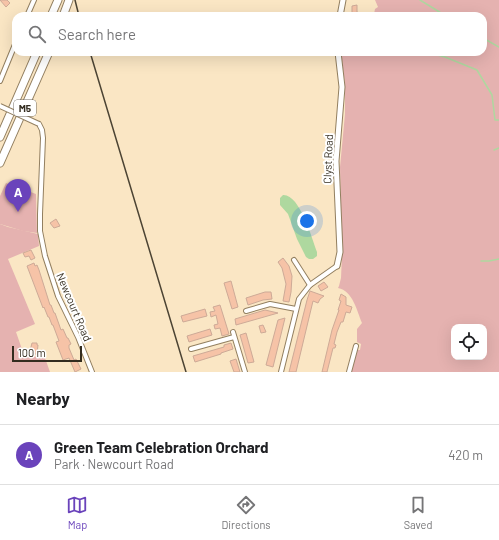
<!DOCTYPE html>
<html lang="en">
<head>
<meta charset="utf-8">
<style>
	:root { --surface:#fff; --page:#f2f2f2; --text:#202124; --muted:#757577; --line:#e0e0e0; --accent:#6a43bb }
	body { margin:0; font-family:Barlow,sans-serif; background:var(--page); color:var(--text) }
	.controls { position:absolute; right:12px; bottom:12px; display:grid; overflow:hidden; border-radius:8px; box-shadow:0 4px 16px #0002 }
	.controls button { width:36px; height:36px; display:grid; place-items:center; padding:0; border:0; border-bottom:1px solid var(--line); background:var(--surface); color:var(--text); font:20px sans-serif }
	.scale { position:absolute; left:12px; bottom:10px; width:70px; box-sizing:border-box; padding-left:4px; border:2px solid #332c1f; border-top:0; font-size:11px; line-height:14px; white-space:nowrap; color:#332c1f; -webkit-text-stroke:3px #fff; paint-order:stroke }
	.you { position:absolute; left:307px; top:221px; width:14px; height:14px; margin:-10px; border:3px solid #fff; border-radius:50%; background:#1a73e8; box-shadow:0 0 0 6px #1a73e833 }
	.badge { display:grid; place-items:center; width:26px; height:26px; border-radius:50%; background:var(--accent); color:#fff; font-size:13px; font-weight:700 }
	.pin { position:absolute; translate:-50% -33px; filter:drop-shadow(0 1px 2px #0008) }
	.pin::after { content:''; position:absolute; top:21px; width:14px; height:12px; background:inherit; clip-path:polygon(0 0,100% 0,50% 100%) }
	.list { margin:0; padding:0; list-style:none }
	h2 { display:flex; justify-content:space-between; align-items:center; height:52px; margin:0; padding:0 16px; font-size:17px }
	h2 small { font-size:13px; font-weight:400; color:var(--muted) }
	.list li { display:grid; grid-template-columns:26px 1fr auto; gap:12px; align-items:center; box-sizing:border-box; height:60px; padding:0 16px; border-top:1px solid var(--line) }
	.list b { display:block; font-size:15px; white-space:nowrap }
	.list p { margin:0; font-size:13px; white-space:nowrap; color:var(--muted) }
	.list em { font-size:13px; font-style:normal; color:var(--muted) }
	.icon { flex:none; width:22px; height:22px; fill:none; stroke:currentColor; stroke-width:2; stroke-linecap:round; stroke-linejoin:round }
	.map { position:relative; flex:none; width:499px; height:372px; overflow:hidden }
	.search { position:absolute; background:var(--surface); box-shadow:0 4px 16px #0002; left:12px; right:12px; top:12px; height:44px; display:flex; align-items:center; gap:10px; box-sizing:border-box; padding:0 14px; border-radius:12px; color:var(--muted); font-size:15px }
	.sheet { height:112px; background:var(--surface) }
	nav { display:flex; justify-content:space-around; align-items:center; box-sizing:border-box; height:56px; border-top:1px solid var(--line); background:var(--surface); font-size:11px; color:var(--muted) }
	nav a { display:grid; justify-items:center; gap:2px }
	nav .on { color:var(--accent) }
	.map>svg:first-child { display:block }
</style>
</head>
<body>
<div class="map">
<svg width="499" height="372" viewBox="0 0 499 372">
	<rect width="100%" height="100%" fill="#fae6c4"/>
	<g fill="#e5b2b0" fill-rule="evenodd">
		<path d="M375,0H499V372H351L357,350H360L361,344L357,342V329L362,323C357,311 353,291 338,288L339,286L341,278L342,255L340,167L345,114V84L341,52H483V16H370L374,14L375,9L378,7ZM454,327H484V357H454Z"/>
		<polygon points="6,183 36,194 37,233 23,231 0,224 0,196"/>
		<polygon points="0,224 8,227 38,234 39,246 8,259 35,324 16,332 24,355 45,358 50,372 0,372"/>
	</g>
	<path fill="#aed89f" d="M283,195C300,194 312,239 317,252V256L313,259H309L306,257L297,239L288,214L280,205V198Z"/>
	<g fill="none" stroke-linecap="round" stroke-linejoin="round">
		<g stroke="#aed89f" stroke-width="1.5">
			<polyline points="420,0 446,16"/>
			<polyline points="483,38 499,47"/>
			<polyline points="426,52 445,57 477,70 492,95 495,120 499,120"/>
			<polyline points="494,150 499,148"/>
			<polyline points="481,261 489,261 499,259"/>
		</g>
	</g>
	<g fill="#f6c3a7" stroke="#cdaa97">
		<polygon points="0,0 7,0 10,3 6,7"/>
		<polygon points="357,5 357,12 359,13 358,16 352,16 352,6"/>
		<polygon points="56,219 60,226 54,228 50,223"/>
		<polygon points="31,250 35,258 31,260 29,256 25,257 23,253"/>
		<polygon points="283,258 289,266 292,276 291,292 289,302 283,301 286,284 282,268 278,262"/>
		<polygon points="34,263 35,266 37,265 39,270 50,305 51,305 54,313 55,313 61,330 63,329 67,338 68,338 71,344 69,345 69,348 74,360 76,359 81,369 75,372 69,358 63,360 56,342 59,341 53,325 52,325 49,317 48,317 44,307 43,308 27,266"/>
		<polygon points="231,281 238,307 232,309 224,283"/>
		<polygon points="324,282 328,287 321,291 318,286"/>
		<polygon points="310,291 324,296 320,299 318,303 313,301 296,372 289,372 307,300"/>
		<polygon points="265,292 271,292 272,299 263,300 248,305 246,298"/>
		<polygon points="341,294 346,297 346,305 352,307 350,313 346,312 343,322 341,322 337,332 334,344 336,345 335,348 333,348 327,372 322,372 332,330 339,310 338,310 341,301 339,300"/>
		<polygon points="220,305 229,334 222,336 220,328 215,329 214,325 218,324 216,315 211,317 210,312 215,311 213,307"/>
		<polygon points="205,309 207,316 183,322 181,316"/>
		<polygon points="265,310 278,313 236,325 235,319"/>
		<polygon points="285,318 273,367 266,365 278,320"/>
		<polygon points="263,325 266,332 261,333 259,326"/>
		<polygon points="210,329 212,335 189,342 187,336"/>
		<polygon points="246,333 254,362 248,363 240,335"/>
		<polygon points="32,343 37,343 37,345 38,345 37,354 32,354 32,351 30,351"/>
		<polygon points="231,343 233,349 221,353 221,354 195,362 193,356 224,347 224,345"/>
		<polygon points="236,359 240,372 234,372 230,361"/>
	</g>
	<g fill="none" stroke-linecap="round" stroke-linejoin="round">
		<g stroke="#927f60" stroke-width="6">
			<g id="minor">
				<polyline points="27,16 34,0"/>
				<polyline points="0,81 16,42"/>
				<polyline points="39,124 42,130 43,138 40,214 40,231 45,256 58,296 78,337 92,372"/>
				<polyline points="294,260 310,285"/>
				<polyline points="246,311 270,304 296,309"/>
				<polyline points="233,332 245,372"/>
				<polyline points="191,349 234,337"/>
				<polyline points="281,372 299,299 310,285 337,266"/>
				<polyline points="349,372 356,346"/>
			</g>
		</g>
		<g stroke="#927f60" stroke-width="7">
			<g id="tertiary">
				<polyline points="340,16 343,0"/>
				<polyline points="337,266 340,252 336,161 342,87 338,52"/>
			</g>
		</g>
		<g stroke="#927f60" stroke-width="9">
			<g id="motorway">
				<polyline points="51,16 58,0"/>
				<polyline points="63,16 69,0"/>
				<polyline points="0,137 37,52"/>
				<polyline points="0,163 49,52"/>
			</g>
		</g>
		<use href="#minor" stroke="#fff" stroke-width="4"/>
		<use href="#tertiary" stroke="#fff" stroke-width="5"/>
		<use href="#motorway" stroke="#fff" stroke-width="7"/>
		<g stroke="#4c4434" stroke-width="1.5">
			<polyline points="75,0 79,16"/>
			<polyline points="90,52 186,372"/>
		</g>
		<g stroke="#927f60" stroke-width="6" stroke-linecap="butt">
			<polyline id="minor-bridge" points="0,106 39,124"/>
		</g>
		<use href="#minor-bridge" stroke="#fff" stroke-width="4"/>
	</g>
	<g text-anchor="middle" stroke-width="4" stroke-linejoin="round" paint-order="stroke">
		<rect fill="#fff" stroke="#706b62" stroke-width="1" x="14" y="100" width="22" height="16" rx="3"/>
		<g font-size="10" font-weight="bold" fill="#332c1f">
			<text x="25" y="112">M5</text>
		</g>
		<g font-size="11" fill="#332c1f" stroke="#fff">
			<text transform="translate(328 159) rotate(-88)" y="4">Clyst Road</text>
			<text transform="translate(74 307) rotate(67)" y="4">Newcourt Road</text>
		</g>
	</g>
</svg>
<div class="controls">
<button><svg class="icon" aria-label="locate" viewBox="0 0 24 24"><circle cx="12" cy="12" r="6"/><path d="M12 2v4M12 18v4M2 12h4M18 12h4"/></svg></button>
</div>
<div class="scale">100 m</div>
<div class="you"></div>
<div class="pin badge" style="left:18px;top:212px">A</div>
<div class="search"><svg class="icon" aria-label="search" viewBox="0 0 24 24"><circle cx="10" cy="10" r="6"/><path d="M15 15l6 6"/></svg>Search here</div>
</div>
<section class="sheet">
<h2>Nearby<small></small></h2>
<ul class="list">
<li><span class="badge">A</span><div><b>Green Team Celebration Orchard</b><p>Park · Newcourt Road</p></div><em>420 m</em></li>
</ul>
</section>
<nav>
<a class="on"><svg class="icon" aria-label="map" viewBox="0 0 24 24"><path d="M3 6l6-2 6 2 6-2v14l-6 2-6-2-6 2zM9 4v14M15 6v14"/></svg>Map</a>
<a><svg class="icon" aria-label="directions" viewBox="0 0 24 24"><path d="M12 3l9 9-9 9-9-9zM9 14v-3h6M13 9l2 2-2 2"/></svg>Directions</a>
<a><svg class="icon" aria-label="saved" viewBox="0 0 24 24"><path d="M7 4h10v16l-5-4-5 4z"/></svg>Saved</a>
</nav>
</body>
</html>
